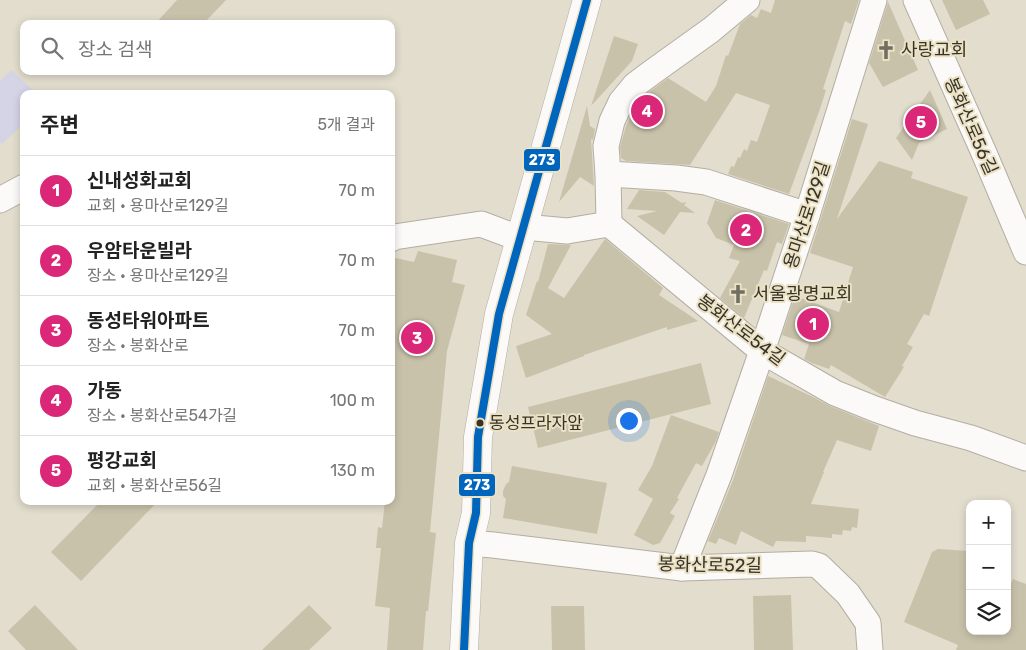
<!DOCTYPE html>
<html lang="ko">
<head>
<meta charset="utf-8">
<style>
	:root { --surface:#fff; --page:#f2f2f2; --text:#222; --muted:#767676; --line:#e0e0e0; --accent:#db2777 }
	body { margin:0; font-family:Rubik,"Noto Sans KR",sans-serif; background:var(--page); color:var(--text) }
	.controls { position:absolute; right:15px; bottom:15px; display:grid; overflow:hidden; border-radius:10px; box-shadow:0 2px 8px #0003 }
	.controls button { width:45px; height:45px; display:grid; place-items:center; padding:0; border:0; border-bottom:1px solid var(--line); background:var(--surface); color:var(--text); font:25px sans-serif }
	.you { position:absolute; left:628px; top:420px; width:18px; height:18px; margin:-12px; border:4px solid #fff; border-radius:50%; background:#1a73e8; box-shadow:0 0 0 8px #1a73e833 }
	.badge { display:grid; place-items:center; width:32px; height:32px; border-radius:50%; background:var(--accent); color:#fff; font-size:16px; font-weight:700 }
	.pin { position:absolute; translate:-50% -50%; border:2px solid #fff; box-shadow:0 1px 5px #0006 }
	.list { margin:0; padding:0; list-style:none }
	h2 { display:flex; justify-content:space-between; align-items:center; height:65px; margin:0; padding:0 20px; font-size:21px }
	h2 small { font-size:16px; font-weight:400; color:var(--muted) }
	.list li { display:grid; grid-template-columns:32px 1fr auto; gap:15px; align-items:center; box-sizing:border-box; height:70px; padding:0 20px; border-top:1px solid var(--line) }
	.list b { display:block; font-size:19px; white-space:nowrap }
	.list p { margin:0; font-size:16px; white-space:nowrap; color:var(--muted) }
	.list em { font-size:16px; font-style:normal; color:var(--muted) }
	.icon { flex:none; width:28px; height:28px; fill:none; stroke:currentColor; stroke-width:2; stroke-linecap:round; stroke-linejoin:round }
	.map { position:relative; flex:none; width:1026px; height:650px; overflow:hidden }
	.search { position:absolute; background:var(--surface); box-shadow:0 2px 8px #0003; left:20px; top:20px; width:375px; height:55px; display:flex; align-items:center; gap:12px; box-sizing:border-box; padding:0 18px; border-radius:10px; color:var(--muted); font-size:19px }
	.panel { position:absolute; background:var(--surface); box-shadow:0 2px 8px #0003; left:20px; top:90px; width:375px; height:415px; border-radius:10px }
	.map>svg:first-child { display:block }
</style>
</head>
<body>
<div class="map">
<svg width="1026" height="650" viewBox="0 0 1026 650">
	<rect width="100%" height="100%" fill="#e2ddcd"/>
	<polygon fill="#d5d4e6" points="11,70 37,94 24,94 24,123 2,144 0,142 0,81"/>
	<g fill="#c9c2ab">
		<polygon points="177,0 226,0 203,24 155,24"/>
		<polygon points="775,0 859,0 851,24 845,21 823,89 826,90 820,109 789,194 728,174 731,166 734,167 738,157 740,158 744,149 747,151 751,140 757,142 770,105 736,93 690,165 626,161 621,158 620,147 626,126 633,110 645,95 668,78 706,102 716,86 726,55 728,56 740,24 751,15 757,18 761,9 771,13"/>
		<polygon points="942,0 983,0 990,14 956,30"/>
		<polygon points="888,2 918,70 883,87 869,63"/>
		<polygon points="614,36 638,44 632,61 591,106"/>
		<polygon points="930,90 947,129 919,143 912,160 896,138"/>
		<polygon points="587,106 590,126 595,129 593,140 591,139 594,186 580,177 559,202"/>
		<polygon points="852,119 868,124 837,219 879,161 913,172 911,178 968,197 929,316 924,314 907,344 913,347 902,366 904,367 885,397 831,365 829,369 812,363 804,359 809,344 782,335 795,296 839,312 853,267 810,253"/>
		<polygon points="639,190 665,192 682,203 687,202 684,205 695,213 680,212 664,235 637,216 657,211 627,209"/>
		<polygon points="715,200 789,224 782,244 777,242 767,271 764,270 744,318 720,298 740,261 729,258 734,245 716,238 707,223"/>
		<polygon points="605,239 663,288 659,295 698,321 667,330 667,327 584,355 584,356 526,378 516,346 552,334 526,315 537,281 538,282 548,244 571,245 548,288 564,298"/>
		<polygon points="418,251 457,260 452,282 465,285 447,351 430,532 436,533 428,611 426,611 423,650 387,650 390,608 375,606 381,548 376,548 378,527 382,528 385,501 391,501 391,257 414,262"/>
		<polygon points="701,363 711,404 538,448 528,407"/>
		<polygon points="768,376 811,396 830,406 879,426 871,451 837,440 823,472 824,472 811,504 859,509 857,528 852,527 851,531 843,530 842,535 832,534 832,538 806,536 806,542 776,541 773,547 741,531 736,545 719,538 716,544 708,541 733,480"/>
		<polygon points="671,415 719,432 716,441 702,466 696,463 677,498 679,499 670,513 675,516 660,543 653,545 634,535 653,499 638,490 652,466"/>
		<polygon points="512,466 607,483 597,534 503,518 506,499 503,496 503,491 506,484 509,482"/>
		<polygon points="101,501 158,501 81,581 51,552"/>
		<polygon points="938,549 970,551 970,631 1007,631 1007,592 1013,579 1026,584 1026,650 956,650 958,645 904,622 932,552"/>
		<polygon points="791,595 793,650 754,650 753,596"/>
		<polygon points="35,605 78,650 26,650 8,631"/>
		<polygon points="309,605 332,628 309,650 262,650"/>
		<polygon points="551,606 584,606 585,650 552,650"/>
	</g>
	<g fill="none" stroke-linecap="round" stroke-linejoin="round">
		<g stroke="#b3aea2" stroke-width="27">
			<g id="minor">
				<polyline points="916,0 984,153 1026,252"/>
				<polyline points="608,174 676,178 706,182 807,215"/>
				<polyline points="0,200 24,187"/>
				<polyline points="609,224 608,174 606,146 612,121 621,102 635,85 651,73 711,30 747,0"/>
				<polyline points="524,227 567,231 609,224 762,351 835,393 875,409 915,423 971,438 1026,458"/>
				<polyline points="391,239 394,237 481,224 521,239"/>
				<polyline points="469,543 493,545 682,568 812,564 819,566 848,594 868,623 870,650"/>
				<polyline points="682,568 719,475 762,351 807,215 874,0"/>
			</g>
		</g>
		<g stroke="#b3aea2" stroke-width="29">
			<polyline id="major" points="464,650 469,543 476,513 478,437 499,314 587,0"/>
		</g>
		<use href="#minor" stroke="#fbfaf8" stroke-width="25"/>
		<use href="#major" stroke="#fbfaf8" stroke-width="28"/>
		<g stroke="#ebe1c4" stroke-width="11">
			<polyline id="bus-1" points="464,650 469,543 476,513 478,437 499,314 587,0"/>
		</g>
		<use href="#bus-1" stroke="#0065bd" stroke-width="8"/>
	</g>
	<defs>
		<g id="church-bare" transform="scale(1.5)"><path d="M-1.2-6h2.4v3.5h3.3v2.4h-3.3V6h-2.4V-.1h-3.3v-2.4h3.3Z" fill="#736e62" stroke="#ebe1c4" stroke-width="2.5" paint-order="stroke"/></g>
	</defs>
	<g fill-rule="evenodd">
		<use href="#church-bare" x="886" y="50"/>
		<use href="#church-bare" x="738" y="294"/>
	</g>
	<circle fill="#373328" stroke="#ebe1c4" stroke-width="2" cx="480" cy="423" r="4.5"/>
	<g text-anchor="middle" stroke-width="4" stroke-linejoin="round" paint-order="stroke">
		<g font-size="17" fill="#373328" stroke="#ebe1c4" text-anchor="start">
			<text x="489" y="429">동성프라자앞</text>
		</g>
		<g font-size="18" fill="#373328" stroke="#ebe1c4" text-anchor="start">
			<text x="901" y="56">사랑교회</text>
			<text x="753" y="300">서울광명교회</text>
		</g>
		<g font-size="18" fill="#373328" stroke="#ebe1c4">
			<text transform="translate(971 126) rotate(66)" y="6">봉화산로56길</text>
			<text transform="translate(807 215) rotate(-72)" y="6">용마산로129길</text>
			<text transform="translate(741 330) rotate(37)" y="6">봉화산로54길</text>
			<text transform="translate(710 565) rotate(1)" y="6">봉화산로52길</text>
		</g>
	</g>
	<g stroke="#ebe1c4" stroke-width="2">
		<rect x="523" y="148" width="38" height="24" rx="5" fill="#0065bd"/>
		<rect x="458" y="473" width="38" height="24" rx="5" fill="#0065bd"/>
	</g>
	<g font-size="14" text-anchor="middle" font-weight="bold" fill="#fff">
		<text x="542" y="165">273</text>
		<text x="477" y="490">273</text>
	</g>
</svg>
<div class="controls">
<button>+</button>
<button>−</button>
<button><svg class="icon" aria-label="layers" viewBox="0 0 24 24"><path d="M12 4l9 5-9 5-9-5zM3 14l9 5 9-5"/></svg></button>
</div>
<div class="you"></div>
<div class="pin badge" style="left:813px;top:324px">1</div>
<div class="pin badge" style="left:746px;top:230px">2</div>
<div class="pin badge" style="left:417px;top:338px">3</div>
<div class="pin badge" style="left:647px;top:111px">4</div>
<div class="pin badge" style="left:921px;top:122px">5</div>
<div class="search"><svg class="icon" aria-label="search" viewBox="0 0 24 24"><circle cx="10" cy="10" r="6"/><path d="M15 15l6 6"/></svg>장소 검색</div>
<section class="panel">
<h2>주변<small>5개 결과</small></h2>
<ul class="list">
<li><span class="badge">1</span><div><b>신내성화교회</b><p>교회 · 용마산로129길</p></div><em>70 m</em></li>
<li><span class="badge">2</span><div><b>우암타운빌라</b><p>장소 · 용마산로129길</p></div><em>70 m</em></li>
<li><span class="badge">3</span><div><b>동성타워아파트</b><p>장소 · 봉화산로</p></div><em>70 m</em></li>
<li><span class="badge">4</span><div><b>가동</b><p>장소 · 봉화산로54가길</p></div><em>100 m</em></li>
<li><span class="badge">5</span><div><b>평강교회</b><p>교회 · 봉화산로56길</p></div><em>130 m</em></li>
</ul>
</section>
</div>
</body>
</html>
